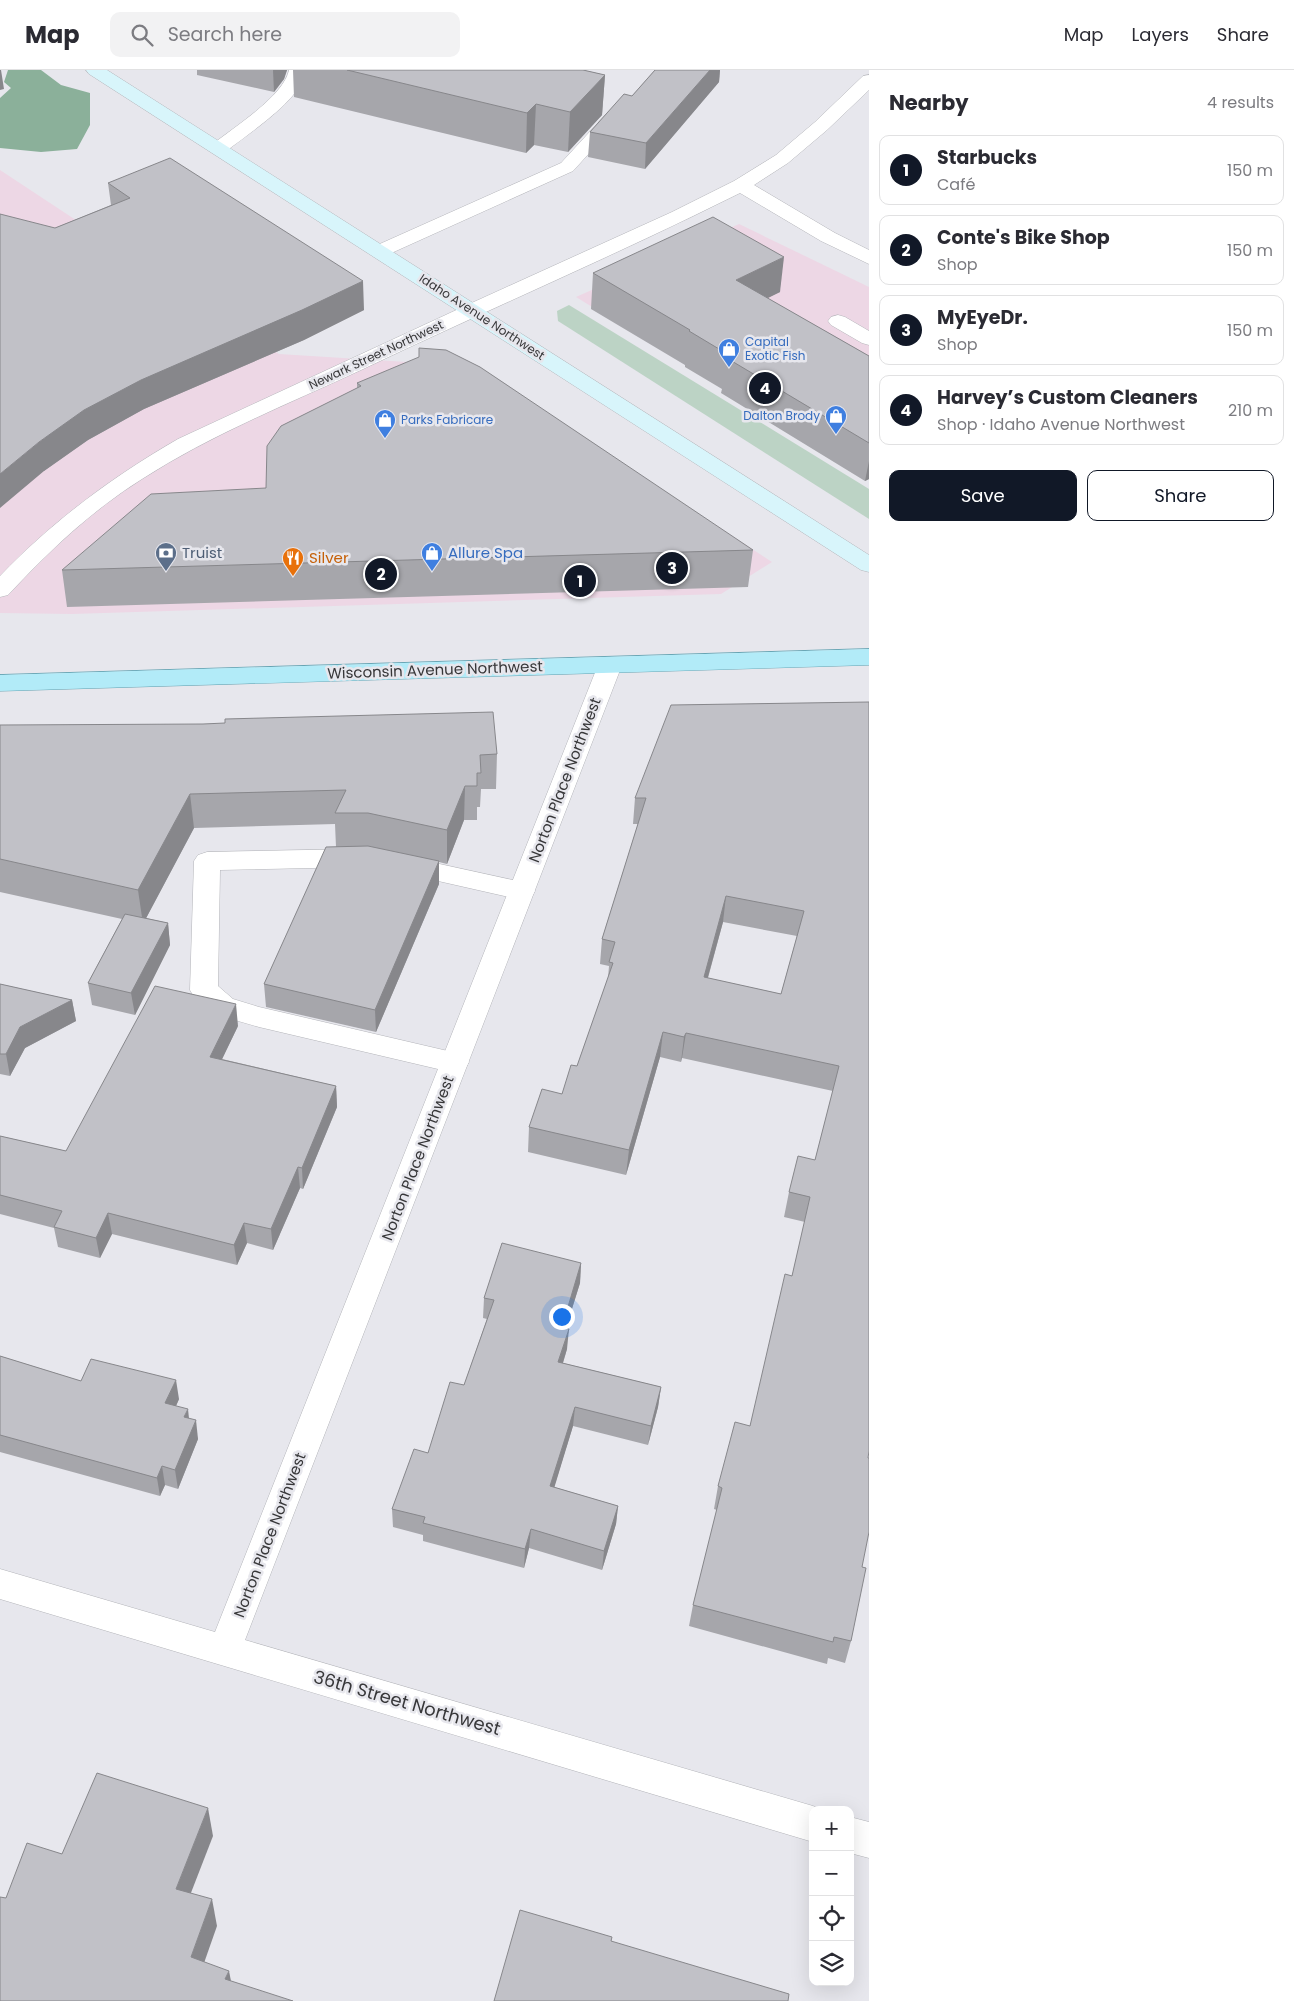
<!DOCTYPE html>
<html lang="en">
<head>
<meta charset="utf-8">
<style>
	:root { --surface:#fff; --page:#f2f2f3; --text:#2b2b33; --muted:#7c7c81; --line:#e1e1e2; --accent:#111827 }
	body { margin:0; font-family:Poppins,sans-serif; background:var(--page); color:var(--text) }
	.controls { position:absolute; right:15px; bottom:15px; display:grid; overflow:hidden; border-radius:10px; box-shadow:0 5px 20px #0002 }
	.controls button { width:45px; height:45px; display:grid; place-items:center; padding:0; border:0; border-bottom:1px solid var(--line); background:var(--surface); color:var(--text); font:25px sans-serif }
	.you { position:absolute; left:561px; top:1246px; width:18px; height:18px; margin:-12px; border:4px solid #fff; border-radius:50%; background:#1a73e8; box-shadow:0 0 0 8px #1a73e833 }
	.badge { display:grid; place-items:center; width:32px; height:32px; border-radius:50%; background:var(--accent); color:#fff; font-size:16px; font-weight:700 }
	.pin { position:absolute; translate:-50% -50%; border:2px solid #fff; box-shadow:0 1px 5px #0006 }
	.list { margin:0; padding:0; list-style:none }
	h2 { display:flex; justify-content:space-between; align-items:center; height:65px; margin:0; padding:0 20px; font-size:21px }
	h2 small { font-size:16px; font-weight:400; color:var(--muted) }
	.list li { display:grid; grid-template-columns:32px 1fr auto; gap:15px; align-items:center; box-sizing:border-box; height:70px; margin:0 10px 10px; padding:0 10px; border:1px solid var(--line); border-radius:10px }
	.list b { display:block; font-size:19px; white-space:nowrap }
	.list p { margin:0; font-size:16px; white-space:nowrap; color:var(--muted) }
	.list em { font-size:16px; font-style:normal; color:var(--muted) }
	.actions { display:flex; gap:10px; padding:15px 20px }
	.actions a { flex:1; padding:11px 0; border:1px solid var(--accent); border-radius:10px; text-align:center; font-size:18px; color:var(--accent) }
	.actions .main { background:var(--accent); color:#fff }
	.icon { flex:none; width:28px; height:28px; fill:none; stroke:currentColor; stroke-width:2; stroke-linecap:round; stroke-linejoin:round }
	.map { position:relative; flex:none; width:869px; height:1931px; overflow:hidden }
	header { display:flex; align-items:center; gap:30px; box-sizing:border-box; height:70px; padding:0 25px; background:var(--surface); border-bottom:1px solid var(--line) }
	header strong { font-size:24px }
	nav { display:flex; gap:28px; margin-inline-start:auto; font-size:18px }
	.search { width:350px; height:45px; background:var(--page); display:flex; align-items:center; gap:12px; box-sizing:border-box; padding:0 18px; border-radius:10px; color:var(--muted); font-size:19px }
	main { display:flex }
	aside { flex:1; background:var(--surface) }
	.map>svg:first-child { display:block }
</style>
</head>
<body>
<header>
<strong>Map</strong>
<div class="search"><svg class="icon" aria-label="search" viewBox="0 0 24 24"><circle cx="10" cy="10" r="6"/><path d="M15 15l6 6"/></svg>Search here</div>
<nav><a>Map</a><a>Layers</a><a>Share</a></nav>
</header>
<main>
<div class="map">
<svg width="869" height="1931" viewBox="0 0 869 1931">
	<rect width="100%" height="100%" fill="#e7e7ed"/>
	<g fill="#edd7e5">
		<polygon points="0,100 279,284 471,296 772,492 721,524 72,544 0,543"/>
		<polygon points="739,154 869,217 869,407 576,227"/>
	</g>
	<polygon fill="#bcd3c5" points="569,235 869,419 869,449 558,251 557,241"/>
	<polygon fill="#8bb09a" points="8,0 41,0 61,15 90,23 90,55 77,79 41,82 0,78 0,28 11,18 4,12"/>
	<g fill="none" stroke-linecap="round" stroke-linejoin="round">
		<g stroke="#b4b5ba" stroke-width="1">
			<g id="lane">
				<path d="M289,0H307C301,30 249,63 225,82L219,83L213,82L210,78L213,74C234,57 284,26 289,0Z"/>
				<polygon points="614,41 620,42 623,46 573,101 387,185 380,187 373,185 370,181 373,177 561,93 608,42"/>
				<polygon points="838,245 845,247 869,261 869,275 862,273 831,255 828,251 831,247"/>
				<polygon points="359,779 368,782 372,788 368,794 359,797 220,800 218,916 233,929 259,937 465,985 469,992 465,999 455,1003 259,957 214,944 194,927 190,920 194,791 198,785 207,782"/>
				<polygon points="403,786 522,812 531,814 535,821 531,828 522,830 394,801 390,795 394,789"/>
			</g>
		</g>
		<g stroke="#b4b5ba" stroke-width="1">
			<g id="street">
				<path d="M869,5V20L827,60L788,93L754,115L835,163L869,180V194L821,171L740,123C616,185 487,240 361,300C288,334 210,365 142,409C91,441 49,481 8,525L0,527V506C53,451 112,407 178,369L465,236L672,142L734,111L776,85L815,52L863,6Z"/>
				<polygon points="610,587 618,590 622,595 245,1570 813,1736 821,1740 813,1740 813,1772 0,1529 0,1499 215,1562 598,595 602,590"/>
				<polygon points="850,1747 869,1752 869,1788 850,1783"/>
			</g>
		</g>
		<g stroke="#b4b5ba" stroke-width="1">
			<polygon id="secondary" points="86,0 107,0 869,485 869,502 861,500 89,4"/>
		</g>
		<g stroke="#65a3b2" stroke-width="1">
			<polygon id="primary" points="869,579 869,595 0,621 0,605"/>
		</g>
		<use href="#lane" fill="#fff" fill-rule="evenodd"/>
		<use href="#street" fill="#fff" fill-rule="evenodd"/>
		<use href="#secondary" fill="#d8f5fb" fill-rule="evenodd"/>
		<use href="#primary" fill="#b2ebf8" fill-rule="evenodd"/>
	</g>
	<g fill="#a6a6ab" fill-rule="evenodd">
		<polygon points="197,0 287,0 284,9 274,22 197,5"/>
		<polygon points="293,0 583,0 605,5 602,45 568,82 534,75 526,83 294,27"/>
		<polygon points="655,0 720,0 719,12 645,99 588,87 590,62 632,26"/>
		<polygon points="108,113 364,240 304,270 144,339 88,370 44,401 55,158 111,135"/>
		<polygon points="593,203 780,222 767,228 869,286 869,409 865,411 721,323 722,319 685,297 685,295 591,239"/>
		<polygon points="357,313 753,480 748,517 67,537 62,500 266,418 357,318"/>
		<path d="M869,632L868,1388L862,1497L851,1571L845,1593L828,1588L827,1594L689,1556L693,1535L717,1440L714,1439L718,1416L750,1356L792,1206L805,1152L784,1147L789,1122L815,1090L833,1021L682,988L681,992L660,987L626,1105L528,1082L529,1057L562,1024L577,996L608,908L609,896L600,894L602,869L638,754H633L635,728ZM723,852L797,866L781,924L708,908Z"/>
		<polygon points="0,655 497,684 496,719 481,719 480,737 477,737 477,750 464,750 447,794 439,792 439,814 376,962 266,937 264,914 336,777 335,754 194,758 146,848 168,853 170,875 135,945 92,935 88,913 122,849 0,822"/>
		<polygon points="0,914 72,930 76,951 25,978 10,1006 0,1004"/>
		<polygon points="238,956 222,989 336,1016 337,1037 303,1119 300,1118 273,1180 247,1173 237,1195 112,1164 100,1188 58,1177 54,1158 0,1144 0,1066 66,1081"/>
		<polygon points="581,1193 580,1213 566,1258 567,1279 563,1293 661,1317 658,1337 648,1375 573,1356 554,1417 618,1436 616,1454 602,1500 529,1478 524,1498 423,1471 423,1465 393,1457 392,1439 428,1383 464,1315 487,1249 483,1248 484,1228"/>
		<polygon points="0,1286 81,1311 179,1329 176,1336 189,1349 198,1369 178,1419 165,1415 160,1426 0,1382"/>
	</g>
	<g fill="#87878b">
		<polygon points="0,0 1,0 4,19 0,20"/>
		<polygon points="273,0 287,0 284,9 274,22"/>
		<polygon points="710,0 720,0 719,12 645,99 646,73"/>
		<polygon points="605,5 602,45 568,82 570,42"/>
		<polygon points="536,34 534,75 526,83 527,43"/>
		<polygon points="784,187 780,222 732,246 736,210"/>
		<polygon points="363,211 364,240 304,270 144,339 88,370 44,401 0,438 0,404 39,372 84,340 141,310"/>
		<polygon points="869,391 869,409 865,411"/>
		<polygon points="465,716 464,750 447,794 447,760"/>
		<polygon points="190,724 194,758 143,854 138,820"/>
		<polygon points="439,791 439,814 376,962 375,940"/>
		<polygon points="726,826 723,852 701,932 704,907"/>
		<polygon points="168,853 170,875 135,945 131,923"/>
		<polygon points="72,930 76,951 25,978 10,1006 6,984 20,957"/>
		<polygon points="236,934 238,956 213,1008 210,987"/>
		<polygon points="663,962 660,987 626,1105 629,1080"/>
		<polygon points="686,963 682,988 681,992 684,967"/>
		<polygon points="336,1016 337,1037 303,1119 302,1098"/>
		<polygon points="298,1097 300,1118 273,1180 271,1159"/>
		<polygon points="108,1143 112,1164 100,1188 96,1168"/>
		<polygon points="244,1153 247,1173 237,1195 234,1175"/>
		<polygon points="581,1193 580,1213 560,1277 562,1257"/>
		<polygon points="569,1259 567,1279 557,1312 558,1292"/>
		<polygon points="176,1310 179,1329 169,1352 165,1333"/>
		<polygon points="661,1317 658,1337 648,1375 651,1356"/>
		<polygon points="575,1337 573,1356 549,1435 550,1416"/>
		<polygon points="188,1339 190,1358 184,1347"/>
		<polygon points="196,1350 198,1369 178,1419 175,1400"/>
		<polygon points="162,1396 165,1415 160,1426 157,1408"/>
		<polygon points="618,1436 616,1454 602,1500 604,1481"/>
		<polygon points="531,1459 529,1478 524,1498 525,1479"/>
		<polygon points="208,1738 213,1766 182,1846 176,1819"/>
		<polygon points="212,1829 217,1856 197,1913 191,1887"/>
		<polygon points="229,1901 234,1926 225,1909"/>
	</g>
	<g fill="#c1c1c7" stroke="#87878b" fill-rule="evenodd">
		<polygon points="347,0 583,0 605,5 570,42 536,34 527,43"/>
		<polygon points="655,0 710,0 646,73 590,62 624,24 632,26"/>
		<polygon points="170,88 363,211 302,240 141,310 84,340 39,372 0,404 0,144 55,158 130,128 108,113"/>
		<polygon points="713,147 784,187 736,210 869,286 869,373 725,287 729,285 689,261 690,260 593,203"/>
		<polygon points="419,278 446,280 480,297 753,480 62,500 151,424 266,418 267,376 281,356 361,316 357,313 419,287"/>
		<path d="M869,632V1381L868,1388H869V1462L862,1497L866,1498L851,1571L834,1567L833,1572L693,1535L722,1418L718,1416L735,1352L750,1356L785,1204L792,1206L810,1127L789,1122L798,1086L815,1090L839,996L686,963L684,967L663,962L629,1080L529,1057L542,1019L562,1024L571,995L577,996L613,893L609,892L615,872L602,869L646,728H635L671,635ZM726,826L804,841L781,924L704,907Z"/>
		<polygon points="493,642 497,684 480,685 481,703 477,703 477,716 465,716 447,760 368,743 335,743 346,720 190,724 138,820 0,789 0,655 203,654 225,653 225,649"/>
		<polygon points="368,776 439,791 375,940 264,914 326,777"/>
		<polygon points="125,844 168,853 131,923 88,913"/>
		<polygon points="0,914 72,930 20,957 6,984 0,984"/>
		<polygon points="155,916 236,934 210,987 336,1016 302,1098 298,1097 271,1159 244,1153 234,1175 108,1143 96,1168 54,1157 62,1141 0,1125 0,1066 66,1081"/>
		<polygon points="502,1173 581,1193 562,1257 569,1259 558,1292 661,1317 651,1356 575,1337 550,1416 618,1436 604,1481 531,1459 525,1479 423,1453 425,1447 392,1439 414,1379 428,1383 450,1312 464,1315 494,1230 484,1228"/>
		<polygon points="0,1286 81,1311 91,1289 176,1310 165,1333 188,1339 184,1347 196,1350 175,1400 162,1396 157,1408 0,1365"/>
		<polygon points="97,1703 208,1738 176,1819 212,1829 191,1887 229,1901 225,1909 293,1931 0,1931 0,1827 6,1828 27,1773 62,1784"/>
		<polygon points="520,1840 612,1867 611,1871 789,1924 788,1931 494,1931"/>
	</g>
	<defs>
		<g id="shop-pin" transform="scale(1.125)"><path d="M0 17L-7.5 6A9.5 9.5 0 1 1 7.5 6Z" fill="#3f7fe0" stroke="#e7e7ed"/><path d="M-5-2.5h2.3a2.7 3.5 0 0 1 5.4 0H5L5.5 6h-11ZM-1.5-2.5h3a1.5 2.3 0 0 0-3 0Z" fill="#fff"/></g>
		<g id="bank-pin" transform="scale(1.125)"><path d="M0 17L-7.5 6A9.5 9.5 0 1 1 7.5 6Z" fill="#5c6f8a" stroke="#e7e7ed"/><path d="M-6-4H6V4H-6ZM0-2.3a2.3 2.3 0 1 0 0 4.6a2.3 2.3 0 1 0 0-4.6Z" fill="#fff"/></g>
		<g id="restaurant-pin" transform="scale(1.125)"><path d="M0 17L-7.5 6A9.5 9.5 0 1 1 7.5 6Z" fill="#e8710a" stroke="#e7e7ed"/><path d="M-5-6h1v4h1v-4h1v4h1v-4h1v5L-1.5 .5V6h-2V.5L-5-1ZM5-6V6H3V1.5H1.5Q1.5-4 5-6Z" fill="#fff"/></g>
	</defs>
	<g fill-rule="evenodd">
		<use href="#shop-pin" x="729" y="279"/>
		<use href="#shop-pin" x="836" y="346"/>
		<use href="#shop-pin" x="385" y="350"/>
		<use href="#bank-pin" x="166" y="483"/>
		<use href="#shop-pin" x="432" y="483"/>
		<use href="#restaurant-pin" x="293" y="488"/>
	</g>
	<g text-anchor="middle" stroke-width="5" stroke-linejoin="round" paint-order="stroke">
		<g font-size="12" fill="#373739" stroke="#e7e7ed">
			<text transform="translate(482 247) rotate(33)" y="4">Idaho Avenue Northwest</text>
			<text transform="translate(376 285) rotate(-25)" y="4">Newark Street Northwest</text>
		</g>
		<g font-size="12" fill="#366cbe" stroke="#e7e7ed" text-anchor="start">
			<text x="745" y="276">Capital<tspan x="745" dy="14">Exotic Fish</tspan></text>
			<text x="820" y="350" text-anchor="end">Dalton Brody</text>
			<text x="401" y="354">Parks Fabricare</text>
		</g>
		<g font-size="15" fill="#4e5e75" stroke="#e7e7ed" text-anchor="start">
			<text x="182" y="488">Truist</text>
		</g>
		<g font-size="15" fill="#366cbe" stroke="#e7e7ed" text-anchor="start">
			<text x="448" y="488">Allure Spa</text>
		</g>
		<g font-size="15" fill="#c56008" stroke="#e7e7ed" text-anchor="start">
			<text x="309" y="493">Silver</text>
		</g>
		<g font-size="15" fill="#373739" stroke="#e7e7ed">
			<text transform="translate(435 600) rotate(-2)" y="5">Wisconsin Avenue Northwest</text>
			<text transform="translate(565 710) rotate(-69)" y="5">Norton Place Northwest</text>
			<text transform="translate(418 1088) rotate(-69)" y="5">Norton Place Northwest</text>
			<text transform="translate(270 1465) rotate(-69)" y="5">Norton Place Northwest</text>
		</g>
		<g font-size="18" fill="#373739" stroke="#e7e7ed">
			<text transform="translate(407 1633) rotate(16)" y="6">36th Street Northwest</text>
		</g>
	</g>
</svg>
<div class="controls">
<button>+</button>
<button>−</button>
<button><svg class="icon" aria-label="locate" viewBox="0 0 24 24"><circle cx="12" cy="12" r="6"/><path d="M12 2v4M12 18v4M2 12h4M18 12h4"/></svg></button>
<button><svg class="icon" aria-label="layers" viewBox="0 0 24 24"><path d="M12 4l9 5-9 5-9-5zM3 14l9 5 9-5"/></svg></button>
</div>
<div class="you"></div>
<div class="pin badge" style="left:580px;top:511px">1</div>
<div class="pin badge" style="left:381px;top:504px">2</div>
<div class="pin badge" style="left:672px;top:498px">3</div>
<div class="pin badge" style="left:765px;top:318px">4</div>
</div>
<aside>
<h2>Nearby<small>4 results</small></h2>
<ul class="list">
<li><span class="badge">1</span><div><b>Starbucks</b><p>Café</p></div><em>150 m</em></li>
<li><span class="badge">2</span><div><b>Conte's Bike Shop</b><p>Shop</p></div><em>150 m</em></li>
<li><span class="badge">3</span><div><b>MyEyeDr.</b><p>Shop</p></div><em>150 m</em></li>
<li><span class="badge">4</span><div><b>Harvey’s Custom Cleaners</b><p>Shop · Idaho Avenue Northwest</p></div><em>210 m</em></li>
</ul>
<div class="actions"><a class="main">Save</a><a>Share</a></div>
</aside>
</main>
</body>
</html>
